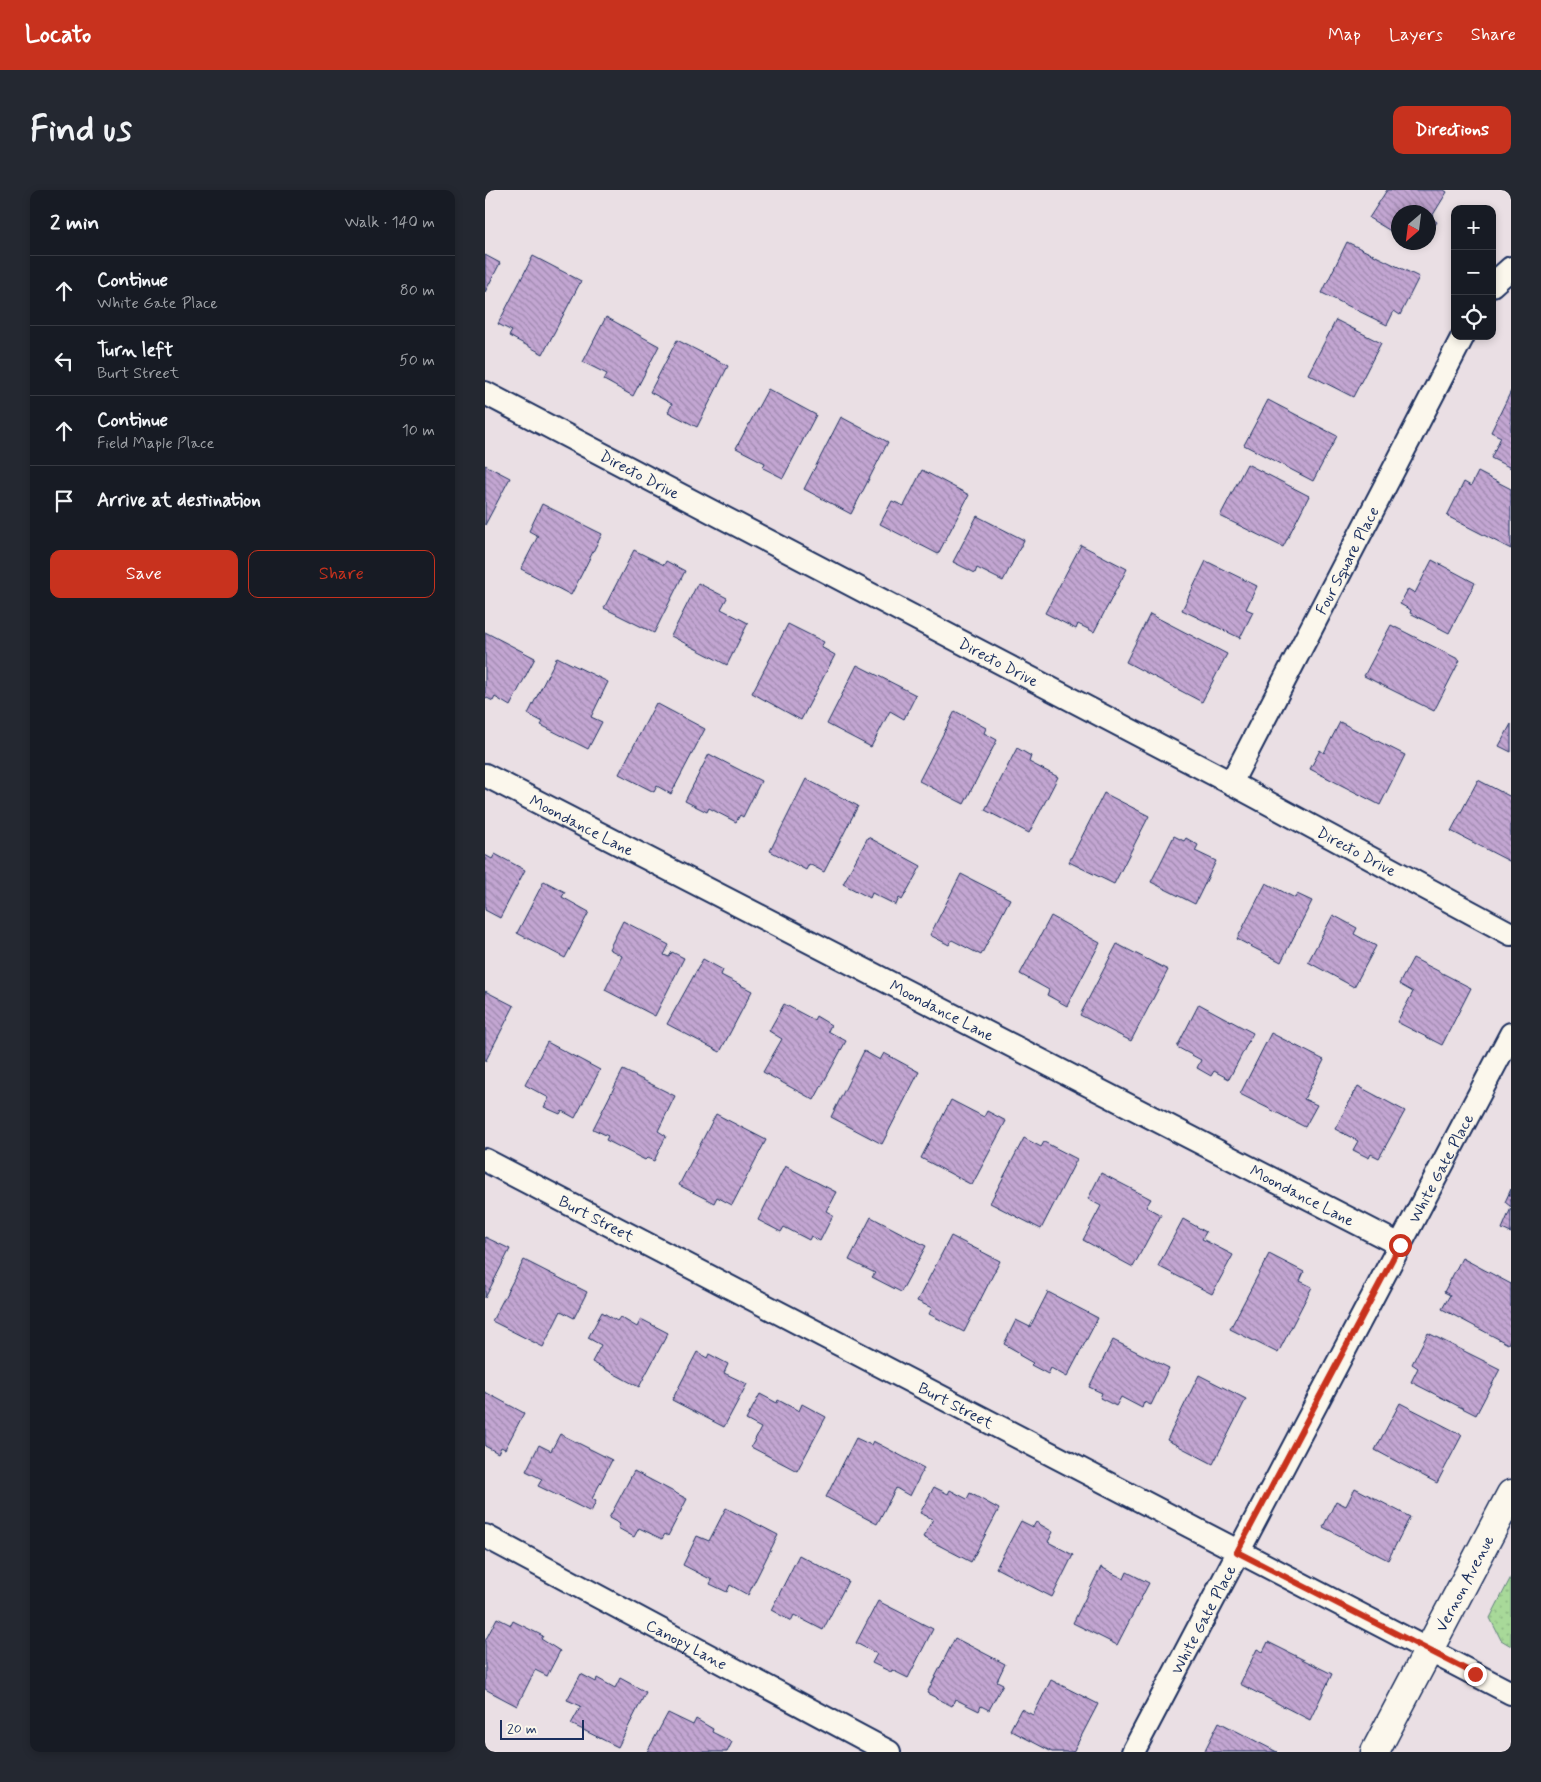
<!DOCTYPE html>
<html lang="en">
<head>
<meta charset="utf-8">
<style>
	:root { --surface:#171b24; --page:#242831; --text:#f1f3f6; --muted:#9ea1a6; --line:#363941; --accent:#c8321e }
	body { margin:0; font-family:Mynerve,sans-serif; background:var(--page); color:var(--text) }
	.controls { position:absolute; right:15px; top:15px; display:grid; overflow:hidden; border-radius:10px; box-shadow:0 2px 8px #0003 }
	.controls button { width:45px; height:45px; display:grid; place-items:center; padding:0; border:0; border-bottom:1px solid var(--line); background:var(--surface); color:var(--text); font:25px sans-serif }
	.compass { position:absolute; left:906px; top:15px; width:45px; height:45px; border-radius:50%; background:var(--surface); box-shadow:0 2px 8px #0003; rotate:208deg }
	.scale { position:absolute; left:15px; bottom:12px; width:84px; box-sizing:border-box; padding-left:5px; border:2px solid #1b2f5e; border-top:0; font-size:14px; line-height:18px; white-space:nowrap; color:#1b2f5e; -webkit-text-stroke:4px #fbf7ec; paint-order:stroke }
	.stop { position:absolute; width:15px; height:15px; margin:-11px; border:4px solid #c8321e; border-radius:50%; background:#fff }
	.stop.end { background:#c8321e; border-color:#fff; box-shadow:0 1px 5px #0008 }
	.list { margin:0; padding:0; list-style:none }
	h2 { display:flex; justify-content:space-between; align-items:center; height:65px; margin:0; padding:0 20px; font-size:21px }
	h2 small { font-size:16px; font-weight:400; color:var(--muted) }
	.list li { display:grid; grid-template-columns:32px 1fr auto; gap:15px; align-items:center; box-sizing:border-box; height:70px; padding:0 20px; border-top:1px solid var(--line) }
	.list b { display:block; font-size:19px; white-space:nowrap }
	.list p { margin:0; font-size:16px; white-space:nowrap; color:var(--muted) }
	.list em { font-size:16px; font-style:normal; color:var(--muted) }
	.actions { display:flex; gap:10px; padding:15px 20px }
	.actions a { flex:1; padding:11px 0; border:1px solid var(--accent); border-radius:10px; text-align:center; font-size:18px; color:var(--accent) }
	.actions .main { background:var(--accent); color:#fff }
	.icon { flex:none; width:28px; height:28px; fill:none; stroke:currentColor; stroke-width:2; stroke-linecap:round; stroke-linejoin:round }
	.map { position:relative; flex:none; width:1026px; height:1562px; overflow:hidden; border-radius:10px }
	header { display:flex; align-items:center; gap:30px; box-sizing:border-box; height:70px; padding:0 25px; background:var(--accent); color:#fff }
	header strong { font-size:24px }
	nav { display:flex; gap:28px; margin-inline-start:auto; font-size:18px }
	.intro { display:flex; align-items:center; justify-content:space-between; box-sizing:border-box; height:120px; padding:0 30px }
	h1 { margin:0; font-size:35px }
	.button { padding:12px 22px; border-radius:10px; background:var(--accent); color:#fff; font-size:18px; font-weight:700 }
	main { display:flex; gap:30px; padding:0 30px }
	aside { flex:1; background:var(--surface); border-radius:10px; box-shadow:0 2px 8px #0003 }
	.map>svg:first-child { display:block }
</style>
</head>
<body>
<header>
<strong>Locato</strong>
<nav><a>Map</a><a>Layers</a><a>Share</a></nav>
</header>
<div class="intro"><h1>Find us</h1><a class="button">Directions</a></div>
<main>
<aside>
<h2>2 min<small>Walk · 140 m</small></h2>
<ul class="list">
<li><svg class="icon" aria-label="ahead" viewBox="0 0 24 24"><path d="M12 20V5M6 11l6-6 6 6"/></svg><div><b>Continue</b><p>White Gate Place</p></div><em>80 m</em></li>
<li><svg class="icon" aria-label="left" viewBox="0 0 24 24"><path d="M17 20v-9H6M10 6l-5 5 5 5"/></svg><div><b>Turn left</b><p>Burt Street</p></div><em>50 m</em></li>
<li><svg class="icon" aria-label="ahead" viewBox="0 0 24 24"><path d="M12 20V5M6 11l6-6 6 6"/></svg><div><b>Continue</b><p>Field Maple Place</p></div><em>10 m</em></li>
<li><svg class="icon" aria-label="arrive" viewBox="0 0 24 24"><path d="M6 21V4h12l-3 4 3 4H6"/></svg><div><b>Arrive at destination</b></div></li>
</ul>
<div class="actions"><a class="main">Save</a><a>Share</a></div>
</aside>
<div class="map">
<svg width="1026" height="1562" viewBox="0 0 1026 1562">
	<defs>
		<pattern id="grass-dots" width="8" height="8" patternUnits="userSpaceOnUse" patternTransform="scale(1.25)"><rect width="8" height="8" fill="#a8d999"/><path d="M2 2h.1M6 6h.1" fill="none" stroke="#90bb86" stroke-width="1.8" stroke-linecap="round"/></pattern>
		<pattern id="building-back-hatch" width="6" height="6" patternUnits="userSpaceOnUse" patternTransform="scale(1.25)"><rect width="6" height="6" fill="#c3a6d2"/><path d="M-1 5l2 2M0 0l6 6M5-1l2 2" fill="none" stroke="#9e88ae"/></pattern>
	</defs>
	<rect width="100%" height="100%" fill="#eadfe4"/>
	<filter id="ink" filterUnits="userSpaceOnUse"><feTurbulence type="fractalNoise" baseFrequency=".02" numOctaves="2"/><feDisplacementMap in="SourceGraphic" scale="10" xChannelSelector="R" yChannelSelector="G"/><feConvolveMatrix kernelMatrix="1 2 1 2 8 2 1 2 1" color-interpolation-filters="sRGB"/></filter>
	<g filter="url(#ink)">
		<polygon fill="url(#grass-dots)" stroke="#62847c" points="1026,1387 1026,1456 1016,1450 1005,1428"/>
		<g fill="url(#building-back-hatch)" stroke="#1b2f5e">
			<polygon points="902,0 959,0 962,2 946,28 952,32 944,45 944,22 914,22 914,46 884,28"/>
			<polygon points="862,52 934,87 915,125 909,121 902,135 837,103"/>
			<polygon points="0,65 15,73 0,102"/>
			<polygon points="48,66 96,91 58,164 24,146 27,141 13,134"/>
			<polygon points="121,127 174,156 148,206 119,190 122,184 98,172"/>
			<polygon points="851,130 896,153 868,207 823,184"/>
			<polygon points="192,150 243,176 212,237 183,222 187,214 165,202"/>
			<polygon points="283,199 331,225 298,288 278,278 280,273 251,258"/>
			<polygon points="1026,201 1026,278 1006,268 1016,247 1006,242"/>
			<polygon points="783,210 852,246 828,291 759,255"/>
			<polygon points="356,227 403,252 366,324 319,299"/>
			<polygon points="762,274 824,306 798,357 735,326"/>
			<polygon points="0,275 25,288 0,335"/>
			<polygon points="437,280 484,305 453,364 395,334 407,311 419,316"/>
			<polygon points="993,282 1026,299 1026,359 962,326 979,292 986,296"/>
			<polygon points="57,314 117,344 86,405 36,379 53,346 44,341"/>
			<polygon points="492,326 539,350 518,391 492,378 490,383 468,372"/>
			<polygon points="596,355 642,379 609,442 593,434 591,439 560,423"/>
			<polygon points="149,360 179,375 181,371 200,381 169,443 119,418"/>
			<polygon points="947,370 990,393 964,443 925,423 926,420 915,414 923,399 930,403"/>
			<polygon points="721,371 772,396 761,419 768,422 755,448 697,420"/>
			<polygon points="213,393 242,408 236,419 263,433 242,475 186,446"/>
			<polygon points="665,424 742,464 717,512 641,472"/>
			<polygon points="303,434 339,452 336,457 350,465 316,530 267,503"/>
			<polygon points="906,435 975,470 949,521 879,486"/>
			<polygon points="0,442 50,468 25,516 10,507 8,511 0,507"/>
			<polygon points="72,467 123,492 106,527 117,532 103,559 56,535 58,532 43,524"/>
			<polygon points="372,475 431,505 419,529 405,521 386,557 342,534"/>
			<polygon points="171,513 220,539 186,604 172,596 169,602 134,584"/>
			<polygon points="470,521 501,538 499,543 512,550 479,614 434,591"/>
			<polygon points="855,532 920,565 895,615 825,579 835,560 839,563"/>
			<polygon points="1026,534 1026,562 1014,556"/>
			<polygon points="532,558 546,566 544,572 573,587 544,643 500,620"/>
			<polygon points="224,564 276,591 258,627 255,625 251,632 224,618 222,622 200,611"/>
			<polygon points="321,589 373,616 339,682 324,674 321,680 285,661"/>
			<polygon points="993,590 1026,607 1026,672 966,641"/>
			<polygon points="619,603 664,626 629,694 584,672"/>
			<polygon points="689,646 699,651 701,648 713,655 710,661 731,671 710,714 666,692"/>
			<polygon points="383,647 436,676 417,710 414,708 411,715 387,703 385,708 358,694"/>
			<polygon points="10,664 40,680 15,728 0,720 0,665 7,669"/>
			<polygon points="476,684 525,709 496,765 467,750 464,755 445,745"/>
			<polygon points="59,691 80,702 77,707 104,722 80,768 32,743"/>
			<polygon points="781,693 810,708 812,704 827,711 796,772 752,749"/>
			<polygon points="848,725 872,738 869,744 891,756 869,797 823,772"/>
			<polygon points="566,726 615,753 582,816 562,805 564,800 535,784"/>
			<polygon points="138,731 184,755 179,765 184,767 187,762 199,768 170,826 120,800 137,766 124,759"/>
			<polygon points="632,754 683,780 646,851 595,825"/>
			<polygon points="928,768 986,798 957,855 912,832 928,802 914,794"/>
			<polygon points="218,769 238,780 236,785 267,801 235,862 182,834"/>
			<polygon points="0,801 29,816 0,872"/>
			<polygon points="299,814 329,830 331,826 346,835 343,841 361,851 329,910 278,882 297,849 284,841"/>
			<polygon points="714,814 768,843 744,889 729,881 726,886 712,878 716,870 692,857"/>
			<polygon points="786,843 839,870 819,909 832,915 820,937 755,904"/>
			<polygon points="62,852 115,880 90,928 77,921 75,924 59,917 64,908 40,895"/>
			<polygon points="379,861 395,870 399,863 434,882 397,954 346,927"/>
			<polygon points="138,880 190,906 173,941 181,946 169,971 162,968 160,970 121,950 123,946 108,939"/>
			<polygon points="873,896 920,921 894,968 886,964 884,968 868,960 873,951 850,939"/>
			<polygon points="466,910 499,927 502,921 521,931 487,995 436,968"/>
			<polygon points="231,924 281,950 247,1015 232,1007 229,1013 194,995"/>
			<polygon points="539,948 556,957 559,952 592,969 556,1039 505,1013"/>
			<polygon points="300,976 351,1002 341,1021 348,1025 335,1051 326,1046 324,1050 299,1037 296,1042 273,1030"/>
			<polygon points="616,983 666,1009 661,1017 676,1025 648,1077 598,1050 616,1016 603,1009"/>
			<polygon points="1026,999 1026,1017 1020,1012"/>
			<polygon points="1026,1018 1026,1043 1017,1039"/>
			<polygon points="386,1027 441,1056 416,1102 387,1087 390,1083 364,1070"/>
			<polygon points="698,1029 721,1042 717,1049 748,1065 727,1104 673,1076"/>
			<polygon points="466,1046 515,1071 479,1142 444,1124 447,1118 432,1111"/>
			<polygon points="0,1047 25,1059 0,1108"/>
			<polygon points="784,1064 819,1082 815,1091 827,1097 793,1163 745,1139"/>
			<polygon points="977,1068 1026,1094 1026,1148 1023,1154 957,1119 965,1105 959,1102"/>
			<polygon points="39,1070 102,1102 89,1128 76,1121 58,1157 7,1131"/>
			<polygon points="563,1102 613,1128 582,1187 566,1178 563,1184 546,1175 548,1173 534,1165 535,1163 519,1154 531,1130 545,1137"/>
			<polygon points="117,1122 132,1131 135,1127 152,1137 156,1129 183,1143 154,1197 107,1172 116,1155 103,1148"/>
			<polygon points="943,1143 1015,1179 991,1225 926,1192 933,1178 927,1174"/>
			<polygon points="628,1150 684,1178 666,1215 659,1212 657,1218 636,1207 631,1216 615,1208 617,1203 604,1197"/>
			<polygon points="212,1162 222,1168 224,1164 243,1174 239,1183 262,1194 239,1237 187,1210"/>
			<polygon points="714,1185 761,1209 728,1274 682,1250"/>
			<polygon points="0,1202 39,1223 20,1259 16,1257 13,1263 0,1256"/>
			<polygon points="275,1204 292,1213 293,1210 314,1221 317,1214 341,1227 312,1281 266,1257 276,1238 261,1230"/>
			<polygon points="915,1213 977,1245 952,1293 890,1260"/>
			<polygon points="75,1244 127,1270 107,1309 111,1311 106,1322 53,1296 57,1289 41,1281 54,1255 66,1261"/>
			<polygon points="371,1248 386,1255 388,1251 439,1278 425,1306 411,1298 392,1334 341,1307"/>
			<polygon points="149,1281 202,1309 183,1346 180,1344 177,1349 154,1338 149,1347 133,1338 135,1334 124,1328"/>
			<polygon points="449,1297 463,1304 465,1300 482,1309 485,1303 514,1319 486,1372 438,1347 448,1329 435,1323"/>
			<polygon points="870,1298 925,1327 903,1370 838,1337 851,1311 861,1316"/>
			<polygon points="241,1318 293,1345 263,1405 245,1395 242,1402 225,1394 227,1390 198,1375 212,1346 224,1351"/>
			<polygon points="536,1331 548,1337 551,1332 568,1342 563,1352 588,1365 567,1407 511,1378"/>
			<polygon points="314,1365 363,1391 338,1440 309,1425 306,1431 286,1420"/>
			<polygon points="616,1377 639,1389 642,1382 664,1393 632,1455 588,1433"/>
			<polygon points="393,1411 448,1439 423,1488 407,1480 406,1482 387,1473 392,1464 371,1453"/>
			<polygon points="12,1428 26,1435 28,1431 58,1446 56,1449 75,1461 62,1486 50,1480 32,1516 0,1499 0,1451"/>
			<polygon points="470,1448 520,1474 512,1491 518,1494 504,1520 496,1516 494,1521 470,1509 467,1516 442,1503"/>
			<polygon points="783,1452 847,1484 825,1530 755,1494 772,1459 778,1462"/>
			<polygon points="96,1484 111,1492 112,1488 130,1498 135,1488 161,1502 133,1557 86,1534 96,1516 82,1510"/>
			<polygon points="566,1490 613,1514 588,1562 567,1562 525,1540 536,1519 548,1525"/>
			<polygon points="183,1523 208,1535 211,1529 228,1539 227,1542 247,1552 242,1562 162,1562"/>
			<polygon points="734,1532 792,1562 719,1562"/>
		</g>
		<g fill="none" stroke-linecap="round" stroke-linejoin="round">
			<g stroke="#1b2f5e" stroke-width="26">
				<g id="street">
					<polyline points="1007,95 1026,78"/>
					<path id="s1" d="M0,203L746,593L1026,744"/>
					<path id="s2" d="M0,585L915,1055"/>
					<path id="s3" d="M746,593L978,146"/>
					<path id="s4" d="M0,970L1026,1503"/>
					<path id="s5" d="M0,1346L404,1562"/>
					<path id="s6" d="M648,1562L1026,844"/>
				</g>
			</g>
			<g stroke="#1b2f5e" stroke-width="31">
				<g id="secondary">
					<path id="s7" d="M890,1562L1026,1304"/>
				</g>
			</g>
			<use href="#street" stroke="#fbf7ec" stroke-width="22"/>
			<use href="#secondary" stroke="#fbf7ec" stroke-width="28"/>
		</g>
	</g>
	<g fill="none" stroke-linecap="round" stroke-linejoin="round" filter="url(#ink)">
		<polyline stroke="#c8321e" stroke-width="6" points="915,1055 752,1362 990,1484"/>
	</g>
	<g text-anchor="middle" stroke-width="4" stroke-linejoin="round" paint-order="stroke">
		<g font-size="16" fill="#1b2f5e" stroke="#fbf7ec">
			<text dy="6" stroke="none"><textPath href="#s1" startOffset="175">Directo Drive</textPath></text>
			<text dy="6" stroke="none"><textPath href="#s3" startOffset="251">Four Square Place</textPath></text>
			<text dy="6" stroke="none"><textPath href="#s1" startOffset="580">Directo Drive</textPath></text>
			<text dy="6" stroke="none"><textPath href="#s2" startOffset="109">Moondance Lane</textPath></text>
			<text dy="6" stroke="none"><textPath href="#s1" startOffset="985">Directo Drive</textPath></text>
			<text dy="6" stroke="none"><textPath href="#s2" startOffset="514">Moondance Lane</textPath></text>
			<text dy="6" stroke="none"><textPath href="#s6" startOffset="660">White Gate Place</textPath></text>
			<text dy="6" stroke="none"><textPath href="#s2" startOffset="919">Moondance Lane</textPath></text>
			<text dy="6" stroke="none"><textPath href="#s4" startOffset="126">Burt Street</textPath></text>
			<text dy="6" stroke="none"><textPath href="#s4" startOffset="531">Burt Street</textPath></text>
			<text dy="6" stroke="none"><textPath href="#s7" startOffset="191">Vernon Avenue</textPath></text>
			<text dy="6" stroke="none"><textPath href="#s6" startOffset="150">White Gate Place</textPath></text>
			<text dy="6" stroke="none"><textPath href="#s5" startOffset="229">Canopy Lane</textPath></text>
		</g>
	</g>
</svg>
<div class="controls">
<button>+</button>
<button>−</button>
<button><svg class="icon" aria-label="locate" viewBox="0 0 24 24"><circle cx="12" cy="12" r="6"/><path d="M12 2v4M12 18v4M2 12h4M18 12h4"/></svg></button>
</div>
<svg class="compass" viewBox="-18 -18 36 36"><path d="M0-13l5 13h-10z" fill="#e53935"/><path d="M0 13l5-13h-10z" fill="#9ea1a6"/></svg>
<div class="scale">20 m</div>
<div class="stop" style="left:915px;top:1055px"></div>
<div class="stop end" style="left:990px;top:1484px"></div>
</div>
</main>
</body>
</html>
